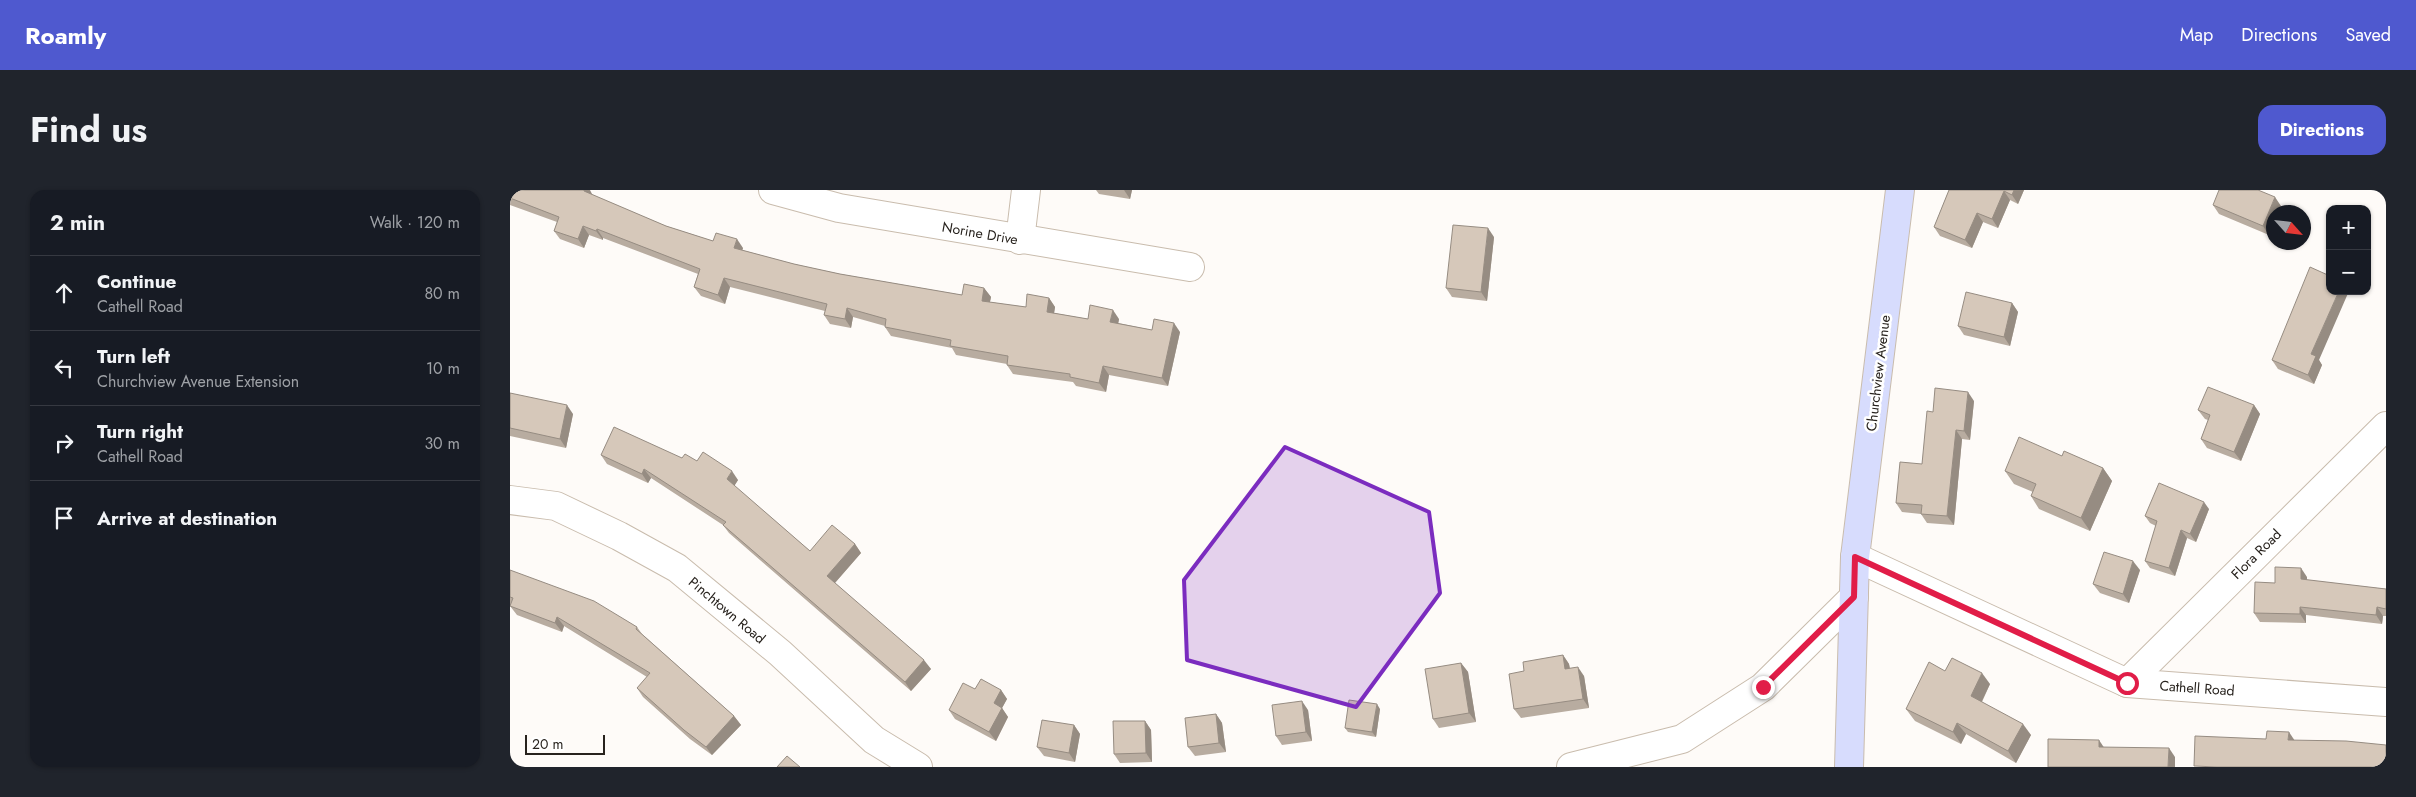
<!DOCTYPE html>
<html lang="en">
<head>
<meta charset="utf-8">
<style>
	:root { --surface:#171b24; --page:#20242c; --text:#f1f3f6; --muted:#9ea1a6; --line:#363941; --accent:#4f59cf }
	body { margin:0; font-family:Jost,sans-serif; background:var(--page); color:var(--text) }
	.controls { position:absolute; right:15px; top:15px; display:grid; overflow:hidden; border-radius:10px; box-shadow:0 1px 4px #0004 }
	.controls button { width:45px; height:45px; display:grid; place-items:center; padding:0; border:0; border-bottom:1px solid var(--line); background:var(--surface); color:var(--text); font:25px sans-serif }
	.compass { position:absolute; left:1756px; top:15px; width:45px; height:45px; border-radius:50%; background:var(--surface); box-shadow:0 1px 4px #0004; rotate:117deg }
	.scale { position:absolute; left:15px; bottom:12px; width:80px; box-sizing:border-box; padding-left:5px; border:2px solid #28231e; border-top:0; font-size:14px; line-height:18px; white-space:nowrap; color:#28231e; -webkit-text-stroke:4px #fff; paint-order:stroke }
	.stop { position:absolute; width:15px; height:15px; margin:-11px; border:4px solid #e11d48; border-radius:50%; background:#fff }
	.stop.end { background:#e11d48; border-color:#fff; box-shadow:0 1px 5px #0008 }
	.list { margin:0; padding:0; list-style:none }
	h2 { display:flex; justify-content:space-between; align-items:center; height:65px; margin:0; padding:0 20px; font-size:21px }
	h2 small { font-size:16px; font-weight:400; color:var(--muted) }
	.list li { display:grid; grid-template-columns:32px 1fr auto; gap:15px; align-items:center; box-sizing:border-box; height:75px; padding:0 20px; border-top:1px solid var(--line) }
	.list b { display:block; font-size:19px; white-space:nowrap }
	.list p { margin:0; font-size:16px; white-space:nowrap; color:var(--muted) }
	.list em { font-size:16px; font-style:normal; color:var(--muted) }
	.icon { flex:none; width:28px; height:28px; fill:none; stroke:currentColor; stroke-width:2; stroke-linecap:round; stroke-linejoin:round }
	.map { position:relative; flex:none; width:1876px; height:577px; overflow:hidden; border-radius:15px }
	header { display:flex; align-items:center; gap:30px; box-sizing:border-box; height:70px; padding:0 25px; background:var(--accent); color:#fff }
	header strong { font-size:24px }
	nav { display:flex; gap:28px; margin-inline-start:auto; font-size:18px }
	.intro { display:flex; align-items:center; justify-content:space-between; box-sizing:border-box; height:120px; padding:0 30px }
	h1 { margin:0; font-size:35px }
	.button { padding:12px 22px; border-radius:15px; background:var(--accent); color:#fff; font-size:18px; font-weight:700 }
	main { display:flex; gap:30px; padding:0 30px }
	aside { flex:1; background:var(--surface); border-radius:15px; box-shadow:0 1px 4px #0004 }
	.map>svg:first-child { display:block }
</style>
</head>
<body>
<header>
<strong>Roamly</strong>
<nav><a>Map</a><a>Directions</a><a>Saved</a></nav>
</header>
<div class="intro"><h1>Find us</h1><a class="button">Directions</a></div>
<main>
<aside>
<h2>2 min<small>Walk · 120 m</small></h2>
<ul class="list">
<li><svg class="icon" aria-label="ahead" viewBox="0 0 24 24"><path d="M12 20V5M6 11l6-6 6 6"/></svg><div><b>Continue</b><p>Cathell Road</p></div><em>80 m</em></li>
<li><svg class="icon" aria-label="left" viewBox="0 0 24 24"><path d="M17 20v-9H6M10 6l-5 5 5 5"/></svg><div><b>Turn left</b><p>Churchview Avenue Extension</p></div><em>10 m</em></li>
<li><svg class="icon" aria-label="right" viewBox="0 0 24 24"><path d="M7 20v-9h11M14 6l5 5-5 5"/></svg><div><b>Turn right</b><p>Cathell Road</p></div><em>30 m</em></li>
<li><svg class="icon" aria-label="arrive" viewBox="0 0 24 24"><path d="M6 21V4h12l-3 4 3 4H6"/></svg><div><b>Arrive at destination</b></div></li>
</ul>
</aside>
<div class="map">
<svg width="1876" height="577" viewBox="0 0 1876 577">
	<rect width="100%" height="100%" fill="#fefbf8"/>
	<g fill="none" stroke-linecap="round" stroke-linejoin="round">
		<g stroke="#c9bcad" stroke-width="30">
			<g id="street">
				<polyline points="263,0 329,18 680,77"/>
				<polyline points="510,50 516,0"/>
				<polyline points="0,310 46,316 109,346 167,378 270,463 364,550 408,577"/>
				<polyline points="1345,367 1617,493 1876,512"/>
				<polyline points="1617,493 1876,236"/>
				<polyline points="1061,577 1172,549 1253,497 1344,407"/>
			</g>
		</g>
		<g stroke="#c9bcad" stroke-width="30">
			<polyline id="secondary" points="1339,577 1345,367 1390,0"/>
		</g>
		<use href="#street" stroke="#fff" stroke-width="28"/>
		<use href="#secondary" stroke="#d7dcfd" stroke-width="28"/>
	</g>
	<g fill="#b8aca0">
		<polygon points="0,0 82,4 82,5 156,36 203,51 233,58 232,60 284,74 330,84 452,105 474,98 481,107 480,112 516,117 539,108 545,117 544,123 578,129 609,129 608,133 642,140 670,142 658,196 599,185 596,202 566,196 563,192 503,184 497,175 497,174 446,165 442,158 381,146 375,137 375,136 343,127 341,138 320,134 314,125 315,121 220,97 215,114 191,106 184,97 188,84 93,48 93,50 79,45 74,58 50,49 44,41 47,32 0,15"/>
		<polygon points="586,0 622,0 620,9 589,4"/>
		<polygon points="1439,0 1514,0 1508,14 1500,10 1488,38 1473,32 1462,58 1430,46 1424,37"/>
		<polygon points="1703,15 1771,16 1769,22 1764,22 1764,35 1759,45 1709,24"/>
		<polygon points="984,47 977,111 942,107 936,98"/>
		<polygon points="1502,113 1508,122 1500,156 1454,145 1448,136"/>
		<polygon points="1762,170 1809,170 1812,175 1804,194 1768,179"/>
		<polygon points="0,203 63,224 56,258 0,246"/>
		<polygon points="1464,211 1460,250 1452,249 1444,335 1417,333 1411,324 1392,322 1386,313 1412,274 1423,222"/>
		<polygon points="1744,215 1750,224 1731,271 1697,258 1691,249 1698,230 1695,229 1688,220"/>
		<polygon points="91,265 172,268 187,271 228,290 224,296 300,361 345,354 351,363 325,393 421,479 401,501 219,343 213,335 141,288 138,293 97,274"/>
		<polygon points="1552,266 1593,278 1602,291 1580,341 1529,319 1521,306 1523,302 1504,294 1495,281"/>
		<polygon points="1699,319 1686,352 1677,348 1665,386 1640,378 1635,371 1646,336 1640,333 1635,326"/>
		<polygon points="0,380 127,437 132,444 224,526 231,535 202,565 180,549 133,507 127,498 137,487 54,436 52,442 7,425 0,416"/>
		<polygon points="1630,380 1619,413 1590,403 1583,394"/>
		<polygon points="1797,387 1797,390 1876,399 1876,426 1873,426 1872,434 1796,425 1796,433 1750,432 1744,423 1765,393"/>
		<polygon points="1053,465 1059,474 1060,478 1074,486 1079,518 1011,528 1004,519 1014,481"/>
		<polygon points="951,473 958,482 966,532 929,538 923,529"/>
		<polygon points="1435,481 1480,494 1472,512 1521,545 1506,573 1456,544 1451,554 1405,531 1396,519"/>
		<polygon points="465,499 491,500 497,509 492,518 498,527 486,551 445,529 439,520"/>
		<polygon points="870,519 866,547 838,542 835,538"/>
		<polygon points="798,520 802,551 772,555 766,546"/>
		<polygon points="706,524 712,533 716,562 685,566 678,557"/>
		<polygon points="635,531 641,540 642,572 610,573 604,564"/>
		<polygon points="564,535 570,544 565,572 534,566 527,557"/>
	</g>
	<g fill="#968c82">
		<polygon points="74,0 80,0 82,4 80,10 74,1"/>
		<polygon points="614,0 622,0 620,9"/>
		<polygon points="1504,0 1514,0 1508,14 1502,5"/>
		<polygon points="1494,1 1500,10 1488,38 1482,29"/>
		<polygon points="1765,7 1771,16 1769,22 1764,22 1764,35 1759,45 1753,36"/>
		<polygon points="1467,23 1473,32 1462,58 1455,50"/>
		<polygon points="73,36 79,45 74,58 68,49"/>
		<polygon points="978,38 984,47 977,111 971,102"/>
		<polygon points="87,39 93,48 93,50 86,41"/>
		<polygon points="227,49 233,58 230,67 224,58"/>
		<polygon points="214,88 220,97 215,114 208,105"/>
		<polygon points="474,98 481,107 478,120 472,111"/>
		<polygon points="1829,101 1839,101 1809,170 1812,175 1804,194 1798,185 1801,164"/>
		<polygon points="539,108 545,117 543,130 537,122"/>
		<polygon points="1502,113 1508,122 1500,156 1494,147"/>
		<polygon points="337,118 343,127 341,138 335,129"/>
		<polygon points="603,120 609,129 607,141 600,132"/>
		<polygon points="664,133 670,142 658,196 652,188"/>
		<polygon points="593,176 599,185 596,202 589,193"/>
		<polygon points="1458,202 1464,211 1460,250 1454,241"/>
		<polygon points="57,215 63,224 56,258 50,249"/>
		<polygon points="1744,215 1750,224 1731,271 1724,262"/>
		<polygon points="1446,240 1452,249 1444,335 1437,326"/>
		<polygon points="1593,278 1602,291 1580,341 1571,328"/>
		<polygon points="134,279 141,288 138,293 132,284"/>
		<polygon points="222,281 228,290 223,298 217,289"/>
		<polygon points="1694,312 1699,319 1686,352 1680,344"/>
		<polygon points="1671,340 1677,348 1665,386 1659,378"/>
		<polygon points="345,354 351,363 323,395 317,386"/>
		<polygon points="1623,371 1630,380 1619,413 1613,404"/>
		<polygon points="1791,378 1797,387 1797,398 1791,389"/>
		<polygon points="1790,417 1796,425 1796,433 1790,424"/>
		<polygon points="1867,417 1873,426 1872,434 1866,425"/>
		<polygon points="47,427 54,436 52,442 45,433"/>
		<polygon points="1053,465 1059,474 1061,487 1055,479"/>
		<polygon points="414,470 421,479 401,501 395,492"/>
		<polygon points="951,473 958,482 966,532 959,523"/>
		<polygon points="1068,477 1074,486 1079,518 1073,509"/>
		<polygon points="1472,483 1480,494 1469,517 1461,506"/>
		<polygon points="491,500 497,509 492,518 498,527 486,551 479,542 484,513"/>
		<polygon points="792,511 798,520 802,551 796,542"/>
		<polygon points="867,514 870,519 866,547 862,542"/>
		<polygon points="706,524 712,533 716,562 709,553"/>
		<polygon points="224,526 231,535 202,565 196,557"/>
		<polygon points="635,531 641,540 642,572 636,563"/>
		<polygon points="1447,533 1456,544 1451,554 1443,542"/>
		<polygon points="1513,534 1521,545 1506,573 1498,561"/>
		<polygon points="564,535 570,544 565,572 559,563"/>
		<polygon points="1779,542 1785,551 1778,550"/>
		<polygon points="1589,550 1595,559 1589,557"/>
		<polygon points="1659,558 1665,567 1665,577 1658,577"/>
	</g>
	<g fill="#d6c8ba" stroke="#968c82">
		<polygon points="0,0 74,0 74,1 156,36 203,51 206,43 227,49 224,58 284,74 330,84 452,105 454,94 474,98 472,111 516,117 517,104 539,108 537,122 578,129 580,115 603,120 600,132 642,140 644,129 664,133 652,188 593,176 589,193 560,187 560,184 497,175 498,166 440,156 441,150 375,137 376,129 337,118 335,129 314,125 317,114 214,88 208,105 184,97 190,79 87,39 86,41 73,36 68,49 44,41 49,27 0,8"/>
		<polygon points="1439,0 1504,0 1502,5 1494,1 1482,29 1467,23 1455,50 1424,37"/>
		<polygon points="1709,0 1748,0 1765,7 1753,36 1703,15"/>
		<polygon points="943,35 978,38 971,102 936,98"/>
		<polygon points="1800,77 1820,86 1820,101 1829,101 1801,164 1806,166 1798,185 1762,170"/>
		<polygon points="1456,102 1502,113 1494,147 1448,136"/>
		<polygon points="1698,197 1744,215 1724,262 1691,249 1700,225 1688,220"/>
		<polygon points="1425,198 1458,202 1454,241 1446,240 1437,326 1411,324 1412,315 1386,313 1390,272 1412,274 1417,221 1423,222"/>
		<polygon points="0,203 57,215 50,249 0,238"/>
		<polygon points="104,237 172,268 175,264 187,271 193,262 222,281 217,289 300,361 322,335 345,354 317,386 414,470 395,492 213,335 216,332 134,279 132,284 91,265"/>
		<polygon points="1509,247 1552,266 1554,261 1593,278 1571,328 1521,306 1526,294 1495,281"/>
		<polygon points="1649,293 1694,312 1680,344 1671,340 1659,378 1635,371 1647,331 1635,326"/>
		<polygon points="1594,362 1623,371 1613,404 1583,394"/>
		<polygon points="1765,377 1791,378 1791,389 1876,399 1876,419 1867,417 1866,425 1790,417 1790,424 1744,423 1745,392 1765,393"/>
		<polygon points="0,380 84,411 127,437 126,439 224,526 196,557 174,540 127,498 140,483 47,427 45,433 0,416 3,408 0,407"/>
		<polygon points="1053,465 1055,479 1068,477 1073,509 1004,519 999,484 1014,481 1013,472"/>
		<polygon points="1442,468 1472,483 1461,506 1513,534 1498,561 1447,533 1443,542 1396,519 1419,472 1435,481"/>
		<polygon points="951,473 959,523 923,529 915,479"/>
		<polygon points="471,489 491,500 484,513 492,518 479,542 439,520 453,493 465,499"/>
		<polygon points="839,510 867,514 862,542 835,538"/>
		<polygon points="792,511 796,542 766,546 762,515"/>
		<polygon points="706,524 709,553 678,557 675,528"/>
		<polygon points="532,530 564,535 559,563 527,557"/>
		<polygon points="603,531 635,531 636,563 604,564"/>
		<polygon points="1757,541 1779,542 1778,550 1836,551 1876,555 1876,577 1707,577 1684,576 1685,546 1756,549"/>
		<polygon points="1538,549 1589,550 1589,557 1659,558 1658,577 1538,577"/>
		<polygon points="277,566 290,577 267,577"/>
	</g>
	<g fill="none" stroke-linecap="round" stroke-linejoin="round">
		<polyline stroke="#e11d48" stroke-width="6" points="1253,497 1344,407 1345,367 1617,493"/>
	</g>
	<path fill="#7b2cbf" fill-opacity="0.2" stroke="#7b2cbf" stroke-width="4" stroke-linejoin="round" d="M775,257L919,322L930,403L846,517L677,470L674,390Z"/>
	<g text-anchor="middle" stroke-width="5" stroke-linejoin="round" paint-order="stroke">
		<g font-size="14" fill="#28231e" stroke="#fff">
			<text transform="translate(470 43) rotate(10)" y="5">Norine Drive</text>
			<text transform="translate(1368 183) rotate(-83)" y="5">Churchview Avenue</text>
			<text transform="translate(1746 364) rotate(-45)" y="5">Flora Road</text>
			<text transform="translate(217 420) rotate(40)" y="5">Pinchtown Road</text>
			<text transform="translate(1687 498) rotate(4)" y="5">Cathell Road</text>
		</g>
	</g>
</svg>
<div class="controls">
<button>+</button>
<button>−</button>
</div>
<svg class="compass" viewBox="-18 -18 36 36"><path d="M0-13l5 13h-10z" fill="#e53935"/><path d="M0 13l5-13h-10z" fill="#9ea1a6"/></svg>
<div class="scale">20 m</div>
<div class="stop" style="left:1617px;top:493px"></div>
<div class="stop end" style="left:1253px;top:497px"></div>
</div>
</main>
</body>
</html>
